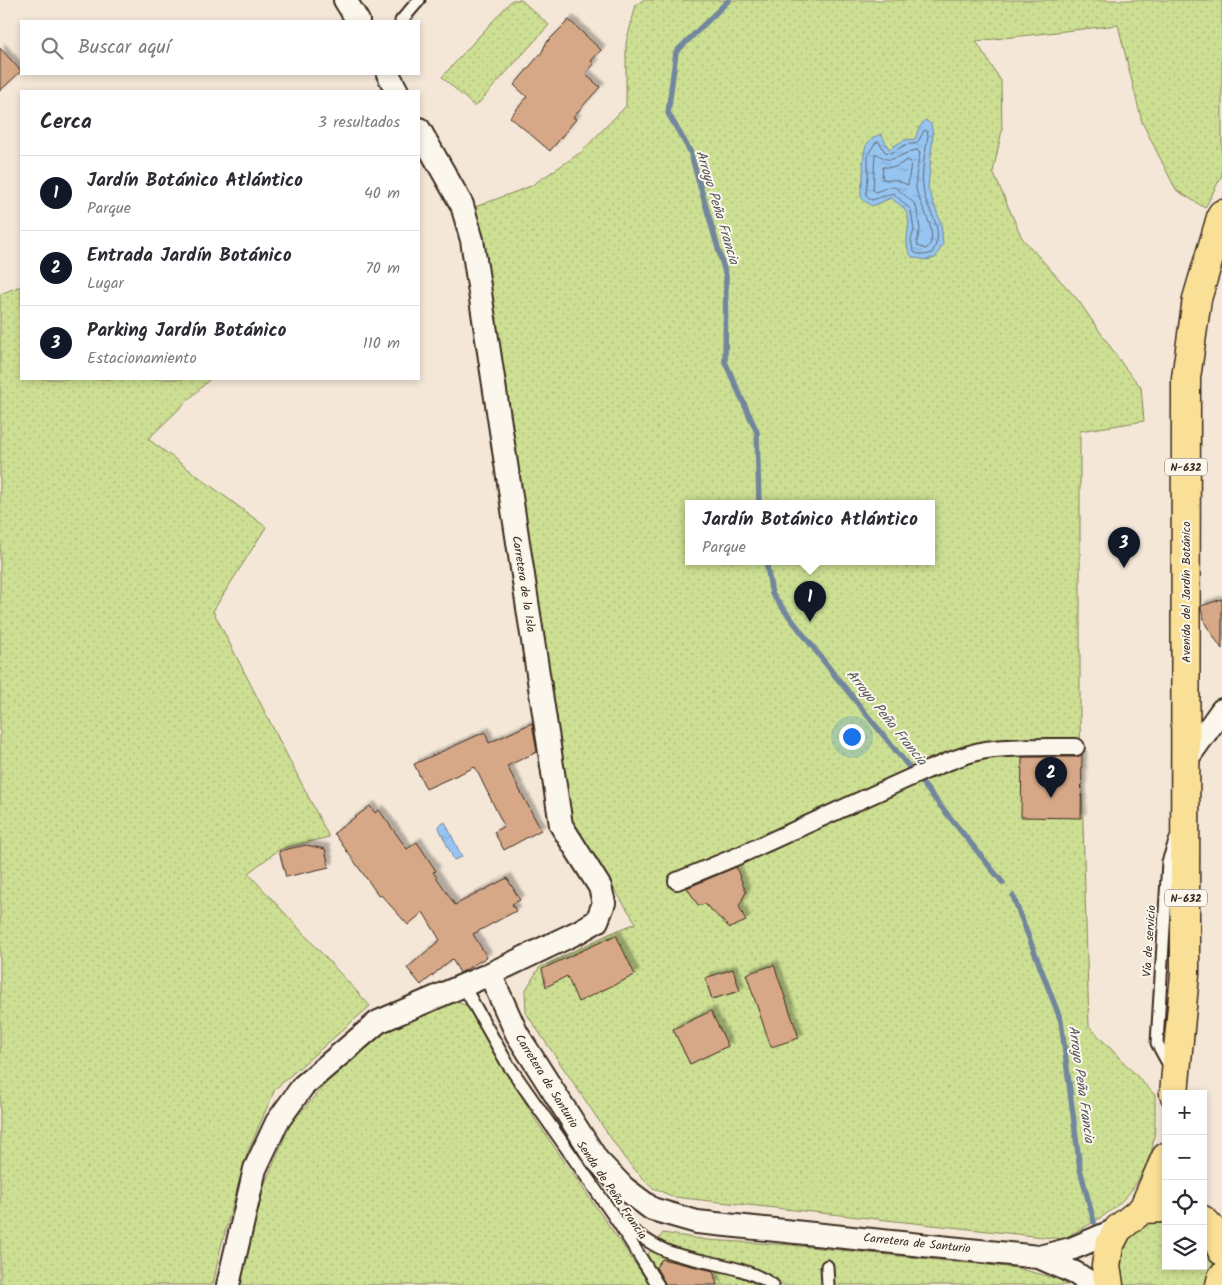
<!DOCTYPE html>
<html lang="es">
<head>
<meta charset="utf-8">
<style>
	:root { --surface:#fff; --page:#f7f7f7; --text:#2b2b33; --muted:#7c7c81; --line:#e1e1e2; --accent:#111827 }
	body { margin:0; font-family:Kalam,sans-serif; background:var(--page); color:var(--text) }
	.controls { position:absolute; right:15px; bottom:15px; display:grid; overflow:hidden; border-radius:0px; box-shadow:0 2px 8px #0003 }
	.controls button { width:45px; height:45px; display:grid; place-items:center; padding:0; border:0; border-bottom:1px solid var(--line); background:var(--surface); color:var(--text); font:25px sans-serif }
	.you { position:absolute; left:851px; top:736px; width:18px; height:18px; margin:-12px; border:4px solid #fff; border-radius:50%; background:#1a73e8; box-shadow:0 0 0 8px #1a73e833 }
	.badge { display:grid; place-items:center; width:32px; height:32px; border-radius:50%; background:var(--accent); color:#fff; font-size:16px; font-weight:700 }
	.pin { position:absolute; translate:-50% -41px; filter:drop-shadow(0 1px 2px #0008) }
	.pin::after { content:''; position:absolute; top:26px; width:18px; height:15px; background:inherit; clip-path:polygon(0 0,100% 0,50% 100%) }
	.popup { position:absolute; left:685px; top:500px; width:250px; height:65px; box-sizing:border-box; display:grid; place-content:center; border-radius:0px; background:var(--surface); filter:drop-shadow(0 1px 4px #0005); font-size:16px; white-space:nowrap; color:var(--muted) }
	.popup b { font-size:19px; color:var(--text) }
	.popup::after { content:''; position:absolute; left:50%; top:100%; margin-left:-10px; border:10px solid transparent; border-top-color:var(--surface) }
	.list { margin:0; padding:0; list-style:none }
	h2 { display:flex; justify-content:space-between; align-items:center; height:65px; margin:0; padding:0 20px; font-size:21px }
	h2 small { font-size:16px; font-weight:400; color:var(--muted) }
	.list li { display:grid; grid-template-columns:32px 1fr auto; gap:15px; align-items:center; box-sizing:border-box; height:75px; padding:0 20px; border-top:1px solid var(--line) }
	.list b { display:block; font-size:19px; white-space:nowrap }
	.list p { margin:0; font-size:16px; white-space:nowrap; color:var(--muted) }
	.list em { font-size:16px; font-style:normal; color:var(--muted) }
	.icon { flex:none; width:28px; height:28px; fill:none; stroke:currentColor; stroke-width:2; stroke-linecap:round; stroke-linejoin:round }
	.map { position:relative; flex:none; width:1222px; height:1285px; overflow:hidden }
	.search { position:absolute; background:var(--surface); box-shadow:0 2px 8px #0003; left:20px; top:20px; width:400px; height:55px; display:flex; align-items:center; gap:12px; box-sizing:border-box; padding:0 18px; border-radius:0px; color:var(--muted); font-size:19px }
	.panel { position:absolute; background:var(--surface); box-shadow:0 2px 8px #0003; left:20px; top:90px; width:400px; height:290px; border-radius:0px }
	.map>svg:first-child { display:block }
</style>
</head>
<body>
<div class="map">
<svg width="1222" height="1285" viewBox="0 0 1222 1285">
	<defs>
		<pattern id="grass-dots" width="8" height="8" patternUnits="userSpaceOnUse" patternTransform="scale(1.25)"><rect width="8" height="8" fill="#cddf93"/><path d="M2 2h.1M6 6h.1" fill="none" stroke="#b1c07e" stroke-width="1.8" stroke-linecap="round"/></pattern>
		<pattern id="water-ripples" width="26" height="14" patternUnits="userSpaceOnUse" patternTransform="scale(1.25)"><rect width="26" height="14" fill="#97c5f2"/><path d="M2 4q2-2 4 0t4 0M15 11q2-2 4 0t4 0" fill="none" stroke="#83a9cf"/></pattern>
		<filter id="shadow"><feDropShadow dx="4.5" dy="-4.5" stdDeviation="1" flood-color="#0004"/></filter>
	</defs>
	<rect width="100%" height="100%" fill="#f4e7d8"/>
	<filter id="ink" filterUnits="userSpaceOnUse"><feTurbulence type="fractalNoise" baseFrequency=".02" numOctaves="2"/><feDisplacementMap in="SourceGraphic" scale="10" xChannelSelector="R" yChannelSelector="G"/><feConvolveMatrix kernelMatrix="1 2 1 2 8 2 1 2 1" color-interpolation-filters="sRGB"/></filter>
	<g filter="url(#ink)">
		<g fill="url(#grass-dots)" stroke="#848458" fill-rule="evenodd">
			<polygon points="512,0 521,0 549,25 475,107 442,77"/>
			<path d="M643,0H1222V175L1205,208L1176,190L1142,122L1118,25L976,41L1001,81L1002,130L993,172L1022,238L1078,300L1125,368L1141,387L1144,421L1080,431V722L1089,1026L1155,1095C1155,1113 1156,1132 1152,1149C1151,1155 1147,1161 1145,1167C1128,1206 1097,1221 1062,1239L674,1197L651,1187L625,1159L526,1013L525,991L539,968L609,934L636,923L571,822L475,207L531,186L580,153L626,106V43L636,5ZM689,503H931V561H689ZM733,969L740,991L712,999L705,978ZM673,1029L728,1046L690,1064Z"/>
			<polygon points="21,286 21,379 210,379 148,439 266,527 213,611 329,837 280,849 248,873 370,1006 275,1089 247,1154 220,1250 213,1285 0,1285 0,294"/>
			<polygon points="456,1002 468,1006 537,1122 650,1285 240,1285 265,1183 291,1123 343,1064 383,1033 403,1021"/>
			<polygon points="1166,1208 1166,1266 1203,1266 1203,1220 1218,1238 1220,1285 1109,1285 1109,1246"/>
			<polygon points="663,1233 707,1240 790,1245 1017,1268 1058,1279 1068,1285 741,1285 737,1283 735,1285 664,1285 645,1258"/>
		</g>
		<g fill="url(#water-ripples)" stroke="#72879d">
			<path d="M925,120L931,124L933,134L928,188L941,223L943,244L935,258L926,260L912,257C900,240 914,227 906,212C904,207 896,202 891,198L872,206C868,203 862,201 861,196C860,190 863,182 863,176C864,158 860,141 881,134L889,149L904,140L915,139L919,128Z"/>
			<polygon points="445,822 462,857 454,860 438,826"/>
		</g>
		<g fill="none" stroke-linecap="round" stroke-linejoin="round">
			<g stroke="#606873" stroke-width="1">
				<path d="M925,130L927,131L928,135C926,151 921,169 923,186C924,211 948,226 932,253L925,255L915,253L913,250L911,240L914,230L911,210L893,193L872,200L868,198L866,194L868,177V154L876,142H879L885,152L891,153L905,145L917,143Z"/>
				<path d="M917,150L920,153C918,164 915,178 916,189C919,204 942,237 926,249L918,246L917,241L920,229L917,210L915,204L895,187H888L876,192L873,190L875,154H878C891,167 901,152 917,150Z"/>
				<polygon points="908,160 911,162 908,185 896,180 882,179 883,167 895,167"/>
			</g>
			<g stroke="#72879d" stroke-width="5.5">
				<polyline points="729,0 676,52 668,113 690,151 726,276 725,362 757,432 759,503"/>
				<polyline points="766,561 772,594 833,673 1003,883"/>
				<polyline points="1013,896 1061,1021 1080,1169 1094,1222"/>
			</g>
		</g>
		<g fill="#d6a887" stroke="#3b2a1e" filter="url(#shadow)">
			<polygon points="569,20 601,50 591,61 594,64 585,74 600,87 573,117 576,119 550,151 510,117 527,97 514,85 542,52 546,43"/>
			<polygon points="0,48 21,71 0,91"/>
			<polygon points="1222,599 1222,649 1206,625 1201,609 1201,606"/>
			<polygon points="532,723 537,752 507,766 541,830 504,850 494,832 504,826 475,767 426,789 414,764 485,732 489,743"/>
			<polygon points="1082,755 1081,818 1021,817 1022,757 1076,757"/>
			<polygon points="370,806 375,813 379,810 407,849 417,842 436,871 433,872 455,905 507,878 520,900 512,904 516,911 473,934 487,957 460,973 452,959 421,985 407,968 440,940 423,912 408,925 381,895 379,896 334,833"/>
			<polygon points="306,845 325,849 329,867 286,877 279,851"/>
			<polygon points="736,867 746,892 739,906 746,921 730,928 705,904 698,905 687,888"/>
			<polygon points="616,935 635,975 578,1002 567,976 546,987 542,969"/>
			<polygon points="774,965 799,1038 771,1047 746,974"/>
			<polygon points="733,969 740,991 712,999 705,978"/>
			<polygon points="711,1011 728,1046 690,1064 673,1029"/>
			<polygon points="662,1259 713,1271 717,1285 666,1285 656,1267"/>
		</g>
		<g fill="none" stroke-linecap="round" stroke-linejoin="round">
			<g stroke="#3b2a1e" stroke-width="15">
				<g id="service">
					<polyline points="401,21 419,0"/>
					<polyline points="463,985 507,1063 618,1222 658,1285"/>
					<polyline points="1170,1067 1157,1043 1168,862 1176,838"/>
					<path d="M621,1223C638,1234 655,1248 675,1254C708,1264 743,1265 773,1285"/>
					<polyline points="827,1266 828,1285"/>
				</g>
			</g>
			<g stroke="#3b2a1e" stroke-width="20">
				<path id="pedestrian" d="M677,881L740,855L927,770C946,763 966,753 986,750C1016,746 1046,747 1076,747"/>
			</g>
			<g stroke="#3b2a1e" stroke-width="26">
				<g id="minor">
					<polyline points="345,0 358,21"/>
					<polyline points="388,74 397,91"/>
					<polyline points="1186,760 1222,710"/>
					<polyline points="490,974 517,1034 597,1160 624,1188 652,1209 697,1222 1039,1257 1075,1273 1094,1285"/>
					<polyline points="1039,1257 1071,1249 1118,1229"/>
					<polyline points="228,1285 255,1169 277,1122 303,1086 378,1022 490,974 578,932 597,921 604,903 600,887 561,825 472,240 462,205 419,129"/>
				</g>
			</g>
			<g stroke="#3b2a1e" stroke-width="31">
				<g id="trunk">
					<polyline points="1174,1094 1185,974 1185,937 1186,378 1197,299 1222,214"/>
					<polyline points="1143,1209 1166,1157"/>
					<path d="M1203,1220C1213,1228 1218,1239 1222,1251"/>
					<polyline points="1109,1285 1106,1266 1109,1246 1118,1229 1143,1209 1166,1208"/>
					<polyline points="1220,1285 1222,1277"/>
				</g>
			</g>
			<use href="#service" stroke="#fbf7ec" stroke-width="11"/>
			<use href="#pedestrian" stroke="#fbf7ec" stroke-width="16"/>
			<use href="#minor" stroke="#fbf7ec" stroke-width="22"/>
			<use href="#trunk" stroke="#fadf96" stroke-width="28"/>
		</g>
	</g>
	<g text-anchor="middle" stroke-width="4" stroke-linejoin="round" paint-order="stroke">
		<g fill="#fbf7ec" stroke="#75685c" stroke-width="1">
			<rect x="1165" y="458.5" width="42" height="17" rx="4"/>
			<rect x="1165" y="889.5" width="42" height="17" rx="4"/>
		</g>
		<g font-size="11" font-weight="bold" fill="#3b2a1e">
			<text x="1186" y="471">N-632</text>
			<text x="1186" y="902">N-632</text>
		</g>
		<g font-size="12" fill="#3b2a1e" stroke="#fbf7ec">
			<text transform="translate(524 584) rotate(81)" y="4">Carretera de la Isla</text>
			<text transform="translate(1186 592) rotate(-90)" y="4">Avenida del Jardín Botánico</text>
			<text transform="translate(1149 941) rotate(-86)" y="4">Vía de servicio</text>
			<text transform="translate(547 1081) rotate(58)" y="4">Carretera de Santurio</text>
			<text transform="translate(612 1190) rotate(56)" y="4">Senda de Peña Francia</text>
			<text transform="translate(917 1243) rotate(6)" y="4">Carretera de Santurio</text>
		</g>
		<g font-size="14" font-style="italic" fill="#57585e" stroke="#fbf7ec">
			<text transform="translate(718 207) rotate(73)" y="5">Arroyo Peña Francia</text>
			<text transform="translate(887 717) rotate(51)" y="5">Arroyo Peña Francia</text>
			<text transform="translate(1082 1084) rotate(82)" y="5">Arroyo Peña Francia</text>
		</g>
	</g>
</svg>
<div class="controls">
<button>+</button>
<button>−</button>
<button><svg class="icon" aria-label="locate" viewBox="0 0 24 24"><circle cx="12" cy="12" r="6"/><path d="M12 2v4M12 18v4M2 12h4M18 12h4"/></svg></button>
<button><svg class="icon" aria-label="layers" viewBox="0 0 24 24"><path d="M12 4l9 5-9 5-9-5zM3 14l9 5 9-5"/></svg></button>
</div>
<div class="you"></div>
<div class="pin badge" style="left:810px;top:622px">1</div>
<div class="popup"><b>Jardín Botánico Atlántico</b>Parque</div>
<div class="pin badge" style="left:1051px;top:798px">2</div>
<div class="pin badge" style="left:1124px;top:568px">3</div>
<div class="search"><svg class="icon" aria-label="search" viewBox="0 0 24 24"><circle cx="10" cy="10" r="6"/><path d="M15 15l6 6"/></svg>Buscar aquí</div>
<section class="panel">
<h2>Cerca<small>3 resultados</small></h2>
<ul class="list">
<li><span class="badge">1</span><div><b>Jardín Botánico Atlántico</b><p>Parque</p></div><em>40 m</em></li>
<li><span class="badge">2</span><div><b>Entrada Jardín Botánico</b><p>Lugar</p></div><em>70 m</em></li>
<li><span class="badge">3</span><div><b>Parking Jardín Botánico</b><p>Estacionamiento</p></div><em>110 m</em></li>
</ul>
</section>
</div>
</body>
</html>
